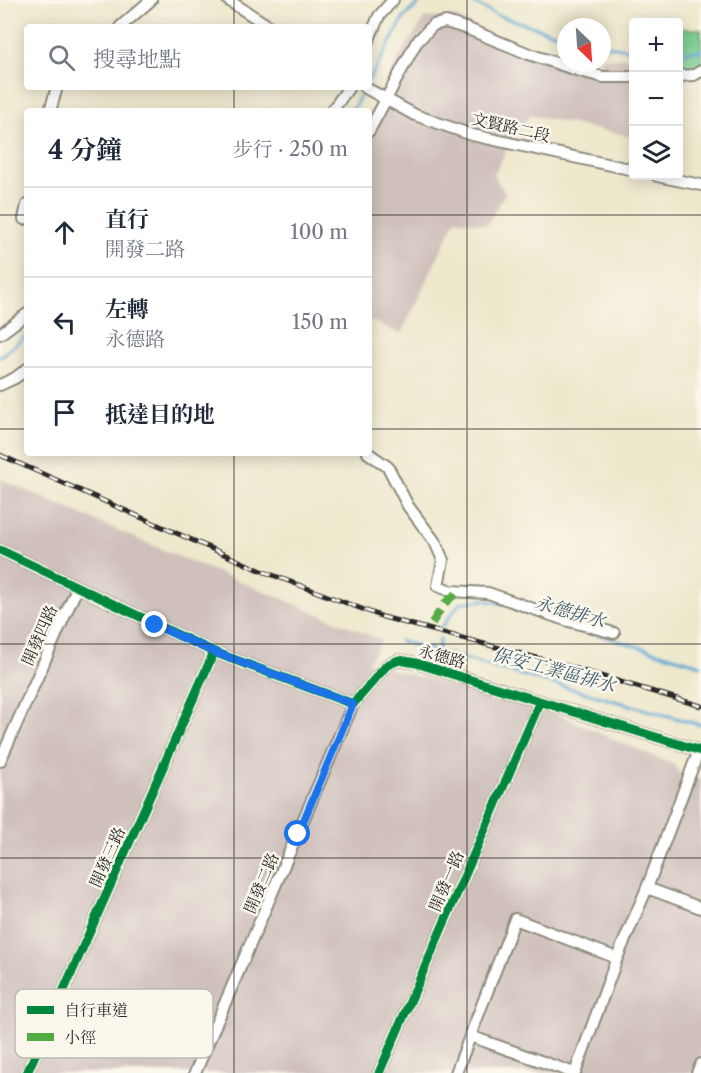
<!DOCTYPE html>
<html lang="zh-TW">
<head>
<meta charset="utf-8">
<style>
	:root { --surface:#fff; --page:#f6f6f7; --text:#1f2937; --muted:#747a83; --line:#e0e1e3 }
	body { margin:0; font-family:"Libre Caslon Text","Noto Serif TC",serif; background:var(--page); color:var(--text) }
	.controls { position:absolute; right:18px; top:18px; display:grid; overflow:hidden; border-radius:6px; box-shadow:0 3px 15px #0003 }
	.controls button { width:54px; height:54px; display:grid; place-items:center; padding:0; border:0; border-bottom:2px solid var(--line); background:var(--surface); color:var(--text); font:30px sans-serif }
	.compass { position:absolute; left:557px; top:18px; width:54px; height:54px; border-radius:50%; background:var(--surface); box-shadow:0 3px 15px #0003; rotate:155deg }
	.stop { position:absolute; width:18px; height:18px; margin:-14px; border:4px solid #1a73e8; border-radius:50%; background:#fff }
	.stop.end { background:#1a73e8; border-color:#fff; box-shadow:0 2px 6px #0008 }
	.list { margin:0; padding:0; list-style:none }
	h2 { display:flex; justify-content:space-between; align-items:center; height:78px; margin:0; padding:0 24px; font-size:26px }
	h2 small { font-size:20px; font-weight:400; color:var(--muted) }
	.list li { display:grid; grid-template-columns:39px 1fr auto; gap:18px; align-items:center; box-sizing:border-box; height:90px; padding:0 24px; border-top:2px solid var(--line) }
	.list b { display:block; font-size:22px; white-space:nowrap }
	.list p { margin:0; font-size:20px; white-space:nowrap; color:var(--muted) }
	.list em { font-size:20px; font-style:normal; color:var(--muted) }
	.icon { flex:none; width:33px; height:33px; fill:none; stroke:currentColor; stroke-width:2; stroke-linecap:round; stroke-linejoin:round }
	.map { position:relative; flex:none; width:701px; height:1073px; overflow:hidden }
	.search { position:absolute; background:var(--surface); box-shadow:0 3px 15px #0003; left:24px; top:24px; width:348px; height:66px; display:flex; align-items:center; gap:15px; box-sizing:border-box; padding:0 21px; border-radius:6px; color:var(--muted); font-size:22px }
	.panel { position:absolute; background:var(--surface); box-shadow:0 3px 15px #0003; left:24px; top:108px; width:348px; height:348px; border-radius:6px }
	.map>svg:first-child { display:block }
</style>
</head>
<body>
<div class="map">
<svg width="701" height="1073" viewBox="0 0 701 1073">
	<rect width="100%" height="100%" fill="#fbf7ec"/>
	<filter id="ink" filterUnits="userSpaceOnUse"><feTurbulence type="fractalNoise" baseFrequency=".0167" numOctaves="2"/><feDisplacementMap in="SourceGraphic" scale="12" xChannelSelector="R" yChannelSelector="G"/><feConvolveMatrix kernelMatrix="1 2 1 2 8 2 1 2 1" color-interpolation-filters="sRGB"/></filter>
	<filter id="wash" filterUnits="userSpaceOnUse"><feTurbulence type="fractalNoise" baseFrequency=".008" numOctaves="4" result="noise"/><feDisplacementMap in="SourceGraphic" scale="24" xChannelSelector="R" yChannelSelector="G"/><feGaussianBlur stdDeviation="1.35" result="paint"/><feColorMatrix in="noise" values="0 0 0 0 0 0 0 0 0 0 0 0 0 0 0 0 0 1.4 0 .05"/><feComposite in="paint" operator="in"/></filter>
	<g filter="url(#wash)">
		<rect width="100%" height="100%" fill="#eee8cc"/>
		<g fill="#cfc0bb">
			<polygon points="456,17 498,39 548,54 566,55 566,63 602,63 602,58 633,58 633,137 530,115 512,138 494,175 505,193 487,225 456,219 401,334 369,320 369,117 399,57 425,18"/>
			<polygon points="0,479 156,547 382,640 368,663 560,715 626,745 675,765 686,785 701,777 701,1073 0,1073"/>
		</g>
		<polygon fill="#7ccd8f" stroke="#547c5d" stroke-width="1.5" points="679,29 701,29 701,70 679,65"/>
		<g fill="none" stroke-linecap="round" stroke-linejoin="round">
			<g stroke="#5ba7d4" stroke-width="3">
				<polyline points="467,0 497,15 566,37"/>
				<polyline points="602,45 634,50"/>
				<polyline points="678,53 701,50"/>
				<polyline points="369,80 405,16 423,0"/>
				<polyline points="352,111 364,89"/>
				<polyline points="0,357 27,335"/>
				<polyline points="442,627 460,603 482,600 505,604"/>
				<polyline points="582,630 701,665"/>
				<polyline points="400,641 701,725"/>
				<polyline points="437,652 440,639"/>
			</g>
		</g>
	</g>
	<g filter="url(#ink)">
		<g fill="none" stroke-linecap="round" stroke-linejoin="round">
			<g stroke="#8c8a7c" stroke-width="14">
				<g id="minor">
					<polyline points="228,0 270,27"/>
					<polyline points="120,27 151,0"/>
					<polyline points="369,39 379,16 393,0"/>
					<polyline points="678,76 694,75 701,71"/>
					<polyline points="364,87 415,115 472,135 634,170"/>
					<polyline points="50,111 57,87"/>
					<polyline points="332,111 349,87"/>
					<polyline points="369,131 416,43 433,25 446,22 468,29 529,54 580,71 603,77 634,77"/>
					<polyline points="657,176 701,185"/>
					<polyline points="24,219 27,205"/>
					<polyline points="0,334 27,314"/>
					<polyline points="0,385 15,378 27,369"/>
					<polyline points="368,453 388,467 408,506 435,542 443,560 438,586 451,591 488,593 565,620 614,633"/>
					<polyline points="0,550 214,652 353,704 387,665 399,660 416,663 701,751"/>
					<polyline points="699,750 647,888 701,908"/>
					<polyline points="0,761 77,588"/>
					<polyline points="470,1036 574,1073"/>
					<polyline points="27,1073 214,652"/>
					<polyline points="195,1073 353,704"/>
					<polyline points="379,1073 540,702"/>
					<polyline points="456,1073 515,919 617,958"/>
					<polyline points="575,1073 617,958 647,888"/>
					<polyline points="697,1073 701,1064"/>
				</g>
			</g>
			<use href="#minor" stroke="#fff" stroke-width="10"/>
			<g stroke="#2b2b2b" stroke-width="5">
				<polyline id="rail" points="0,455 262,571 383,617 567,666 701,706"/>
			</g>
			<use href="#rail" stroke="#fbf7ec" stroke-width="3" stroke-dasharray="9" stroke-linecap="butt"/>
			<polyline stroke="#54ab44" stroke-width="8" stroke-dasharray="15 8" stroke-linecap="butt" points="432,623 445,603 459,591"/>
			<g stroke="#fbf7ec" stroke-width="13">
				<g id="cycleway">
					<polyline points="0,550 214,652 353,704 387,665 399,660 416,663 701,751"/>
					<polyline points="27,1073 214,652"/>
					<polyline points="379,1073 540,702"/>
				</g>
			</g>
			<use href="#cycleway" stroke="#00873e" stroke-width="9"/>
		</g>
	</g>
	<g fill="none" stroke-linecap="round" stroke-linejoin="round" filter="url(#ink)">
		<polyline stroke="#1a73e8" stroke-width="8" points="155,625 214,652 353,704 298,834"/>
	</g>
	<path fill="none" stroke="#2b2b2b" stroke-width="1.5" stroke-opacity="0.55" d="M234,0V27M467,0V1073M234,87V111M0,215H27M369,215H701M0,429H27M369,429H701M234,453V1073M0,644H701M0,858H701"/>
	<g text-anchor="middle" stroke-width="5" stroke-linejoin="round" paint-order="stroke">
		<g font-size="16" fill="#2b2b2b" stroke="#fbf7ec">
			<text transform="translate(511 127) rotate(13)" y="6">文賢路二段</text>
			<text transform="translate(39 635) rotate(-66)" y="6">開發四路</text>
			<text transform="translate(442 656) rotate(16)" y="6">永德路</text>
			<text transform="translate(107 857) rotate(-66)" y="6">開發三路</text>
			<text transform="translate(446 881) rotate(-67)" y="6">開發一路</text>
			<text transform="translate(261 883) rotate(-67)" y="6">開發二路</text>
		</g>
		<g font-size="18" font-style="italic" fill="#3e5d6f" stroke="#fbf7ec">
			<text transform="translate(570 612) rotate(16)" y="6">永德排水</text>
			<text transform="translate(554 670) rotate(15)" y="6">保安工業區排水</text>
		</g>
	</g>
	<rect x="15" y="989" width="198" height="69" rx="9" fill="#fbf7ec" stroke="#bdbab2" stroke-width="1.5"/>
	<rect x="27" y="1006" width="27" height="8" fill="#00873e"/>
	<rect x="27" y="1033" width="27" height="8" fill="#54ab44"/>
	<g font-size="16" fill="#2b2b2b">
		<text x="64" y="1016">自行車道</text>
		<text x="64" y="1043">小徑</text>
	</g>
</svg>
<div class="controls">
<button>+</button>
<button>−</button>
<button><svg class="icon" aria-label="layers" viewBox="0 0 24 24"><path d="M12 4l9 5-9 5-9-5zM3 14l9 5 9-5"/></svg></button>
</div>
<svg class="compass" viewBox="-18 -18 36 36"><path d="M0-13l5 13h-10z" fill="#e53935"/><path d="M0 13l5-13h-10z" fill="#747a83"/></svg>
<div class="stop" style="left:298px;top:834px"></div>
<div class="stop end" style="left:155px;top:625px"></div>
<div class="search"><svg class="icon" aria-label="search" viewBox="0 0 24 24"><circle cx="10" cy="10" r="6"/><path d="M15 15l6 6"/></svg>搜尋地點</div>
<section class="panel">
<h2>4 分鐘<small>步行 · 250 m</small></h2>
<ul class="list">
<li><svg class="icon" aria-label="ahead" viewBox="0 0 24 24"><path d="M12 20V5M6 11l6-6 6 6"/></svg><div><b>直行</b><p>開發二路</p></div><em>100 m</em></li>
<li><svg class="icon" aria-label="left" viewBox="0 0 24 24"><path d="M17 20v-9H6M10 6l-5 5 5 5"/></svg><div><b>左轉</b><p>永德路</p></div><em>150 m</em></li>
<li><svg class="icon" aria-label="arrive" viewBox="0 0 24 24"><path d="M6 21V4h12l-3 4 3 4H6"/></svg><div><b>抵達目的地</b></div></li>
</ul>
</section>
</div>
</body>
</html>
